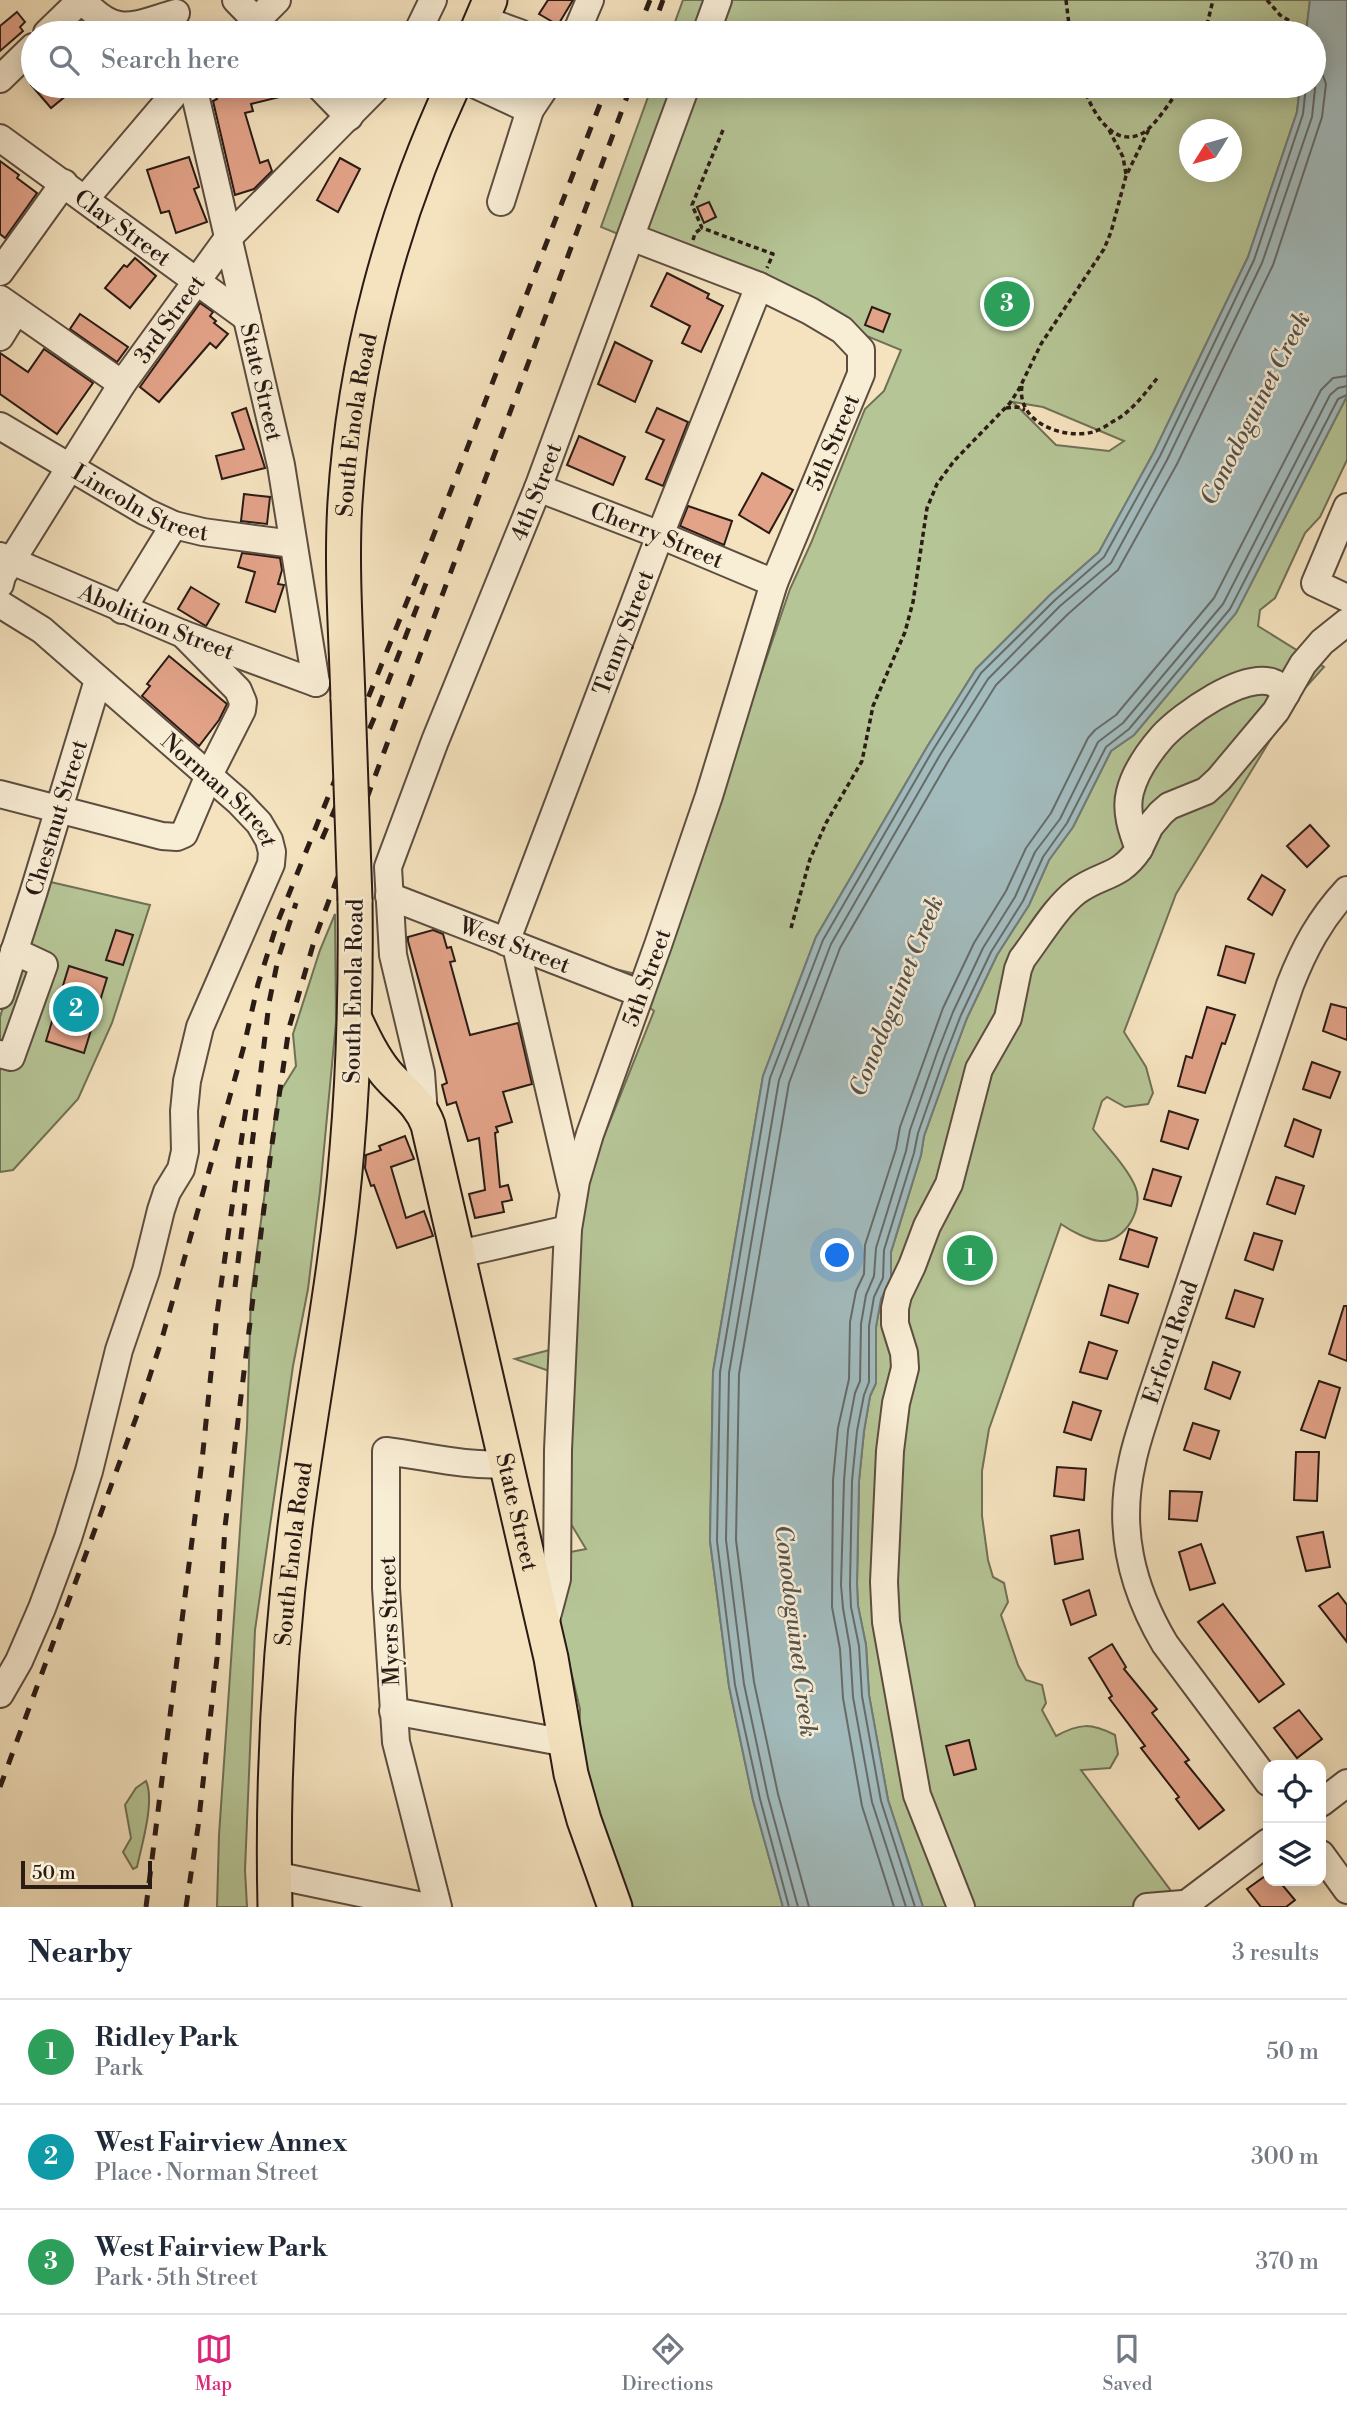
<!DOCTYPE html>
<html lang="en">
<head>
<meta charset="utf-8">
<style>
	:root { --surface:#fff; --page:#f2f2f3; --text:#1f2937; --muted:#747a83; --line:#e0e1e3; --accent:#db2777 }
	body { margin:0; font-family:"Libre Bodoni",serif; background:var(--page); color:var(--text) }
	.controls { position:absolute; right:21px; bottom:21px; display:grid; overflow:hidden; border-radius:14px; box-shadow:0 4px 18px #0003 }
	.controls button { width:63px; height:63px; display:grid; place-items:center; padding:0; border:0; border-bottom:2px solid var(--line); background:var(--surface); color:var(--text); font:35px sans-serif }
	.compass { position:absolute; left:1179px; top:119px; width:63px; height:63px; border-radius:50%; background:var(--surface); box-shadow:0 4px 18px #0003; rotate:233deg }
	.scale { position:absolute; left:21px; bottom:18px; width:131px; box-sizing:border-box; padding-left:7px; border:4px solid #2a1b15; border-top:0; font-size:19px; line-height:24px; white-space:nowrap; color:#2a1b15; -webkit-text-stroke:5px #f8edd5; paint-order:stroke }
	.you { position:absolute; left:838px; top:1256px; width:24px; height:24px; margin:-18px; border:5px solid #fff; border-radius:50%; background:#1a73e8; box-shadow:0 0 0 10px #1a73e833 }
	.badge { display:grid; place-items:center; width:46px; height:46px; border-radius:50%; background:var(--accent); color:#fff; font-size:23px; font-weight:700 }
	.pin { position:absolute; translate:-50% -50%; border:4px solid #fff; box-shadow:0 2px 7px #0006 }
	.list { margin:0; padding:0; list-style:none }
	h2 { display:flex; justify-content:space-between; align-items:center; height:91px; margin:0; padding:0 28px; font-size:30px }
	h2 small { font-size:23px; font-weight:400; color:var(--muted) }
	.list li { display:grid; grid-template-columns:46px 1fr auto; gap:21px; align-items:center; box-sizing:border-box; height:105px; padding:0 28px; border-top:2px solid var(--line) }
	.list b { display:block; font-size:26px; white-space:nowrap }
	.list p { margin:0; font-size:23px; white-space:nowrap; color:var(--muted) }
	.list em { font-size:23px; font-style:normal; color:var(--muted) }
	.icon { flex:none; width:38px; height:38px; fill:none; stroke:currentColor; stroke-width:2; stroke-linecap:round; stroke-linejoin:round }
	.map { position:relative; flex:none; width:1347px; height:1907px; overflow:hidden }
	.search { position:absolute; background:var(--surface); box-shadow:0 4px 18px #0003; left:21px; right:21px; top:21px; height:77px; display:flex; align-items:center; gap:18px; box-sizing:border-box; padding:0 24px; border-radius:38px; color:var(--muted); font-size:26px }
	.sheet { height:406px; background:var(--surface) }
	nav { display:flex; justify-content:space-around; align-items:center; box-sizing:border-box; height:98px; border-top:2px solid var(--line); background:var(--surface); font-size:19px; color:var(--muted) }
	nav a { display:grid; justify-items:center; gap:4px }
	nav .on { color:var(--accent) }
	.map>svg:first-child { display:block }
</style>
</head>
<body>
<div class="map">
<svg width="1347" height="1907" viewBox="0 0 1347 1907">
	<rect width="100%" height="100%" fill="#f5e3bf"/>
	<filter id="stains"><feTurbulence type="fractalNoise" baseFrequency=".00286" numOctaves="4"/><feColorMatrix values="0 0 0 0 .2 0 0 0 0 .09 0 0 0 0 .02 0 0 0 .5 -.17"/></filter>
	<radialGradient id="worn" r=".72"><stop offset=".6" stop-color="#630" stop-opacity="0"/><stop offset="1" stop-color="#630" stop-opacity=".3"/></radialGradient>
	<g fill="#b6c596" stroke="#707056" stroke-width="2" fill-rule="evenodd">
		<polygon points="683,0 1310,0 1306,33 671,33"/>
		<path d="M652,86H1300L1297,112L1248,257L1154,452L1099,552L1050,595L976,669L927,747L816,937L763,1076L713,1372L710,1541L729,1686L753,1800L783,1907H622L578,1772L580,1709L544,1557L586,1549L556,1499L572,1379L515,1359L565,1346L577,1204L654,1011L594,964L657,979L790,589L811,543L865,409L884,391L901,350L601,227ZM1190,130H1232V172H1190ZM1013,402L1043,407L1124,441L1109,451L1056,445Z"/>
		<path d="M1347,396V460L1320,517L1305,533L1275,598L1260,610L1258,626L1324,667L1296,698L1176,894L1124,1032L1146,1067L1153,1093L1148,1104L1125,1107L1107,1097L1102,1101L1093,1129C1106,1146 1127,1167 1135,1186C1145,1207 1125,1243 1100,1241C1088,1240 1071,1231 1061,1224L989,1429L982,1471V1516L988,1560L993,1577L1004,1583L1008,1602L1001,1615L1018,1665L1026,1680L1042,1685L1046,1703L1042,1710L1056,1736C1080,1723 1091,1723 1115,1735L1118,1754L1110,1768L1081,1770L1183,1907H923L888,1800L869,1695L866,1645L858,1606L857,1584L859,1481L864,1431L870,1396L876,1383V1327L881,1299L891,1279V1252L921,1155L924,1136L952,1058L967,1018L997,955L1029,905L1049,860L1073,827L1111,751L1134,735L1236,613Z"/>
		<polygon points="42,880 150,905 112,1023 78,1099 13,1170 0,1172 0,1017"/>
		<polygon points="335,914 336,1022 320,1191 308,1289 293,1366 255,1630 245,1870 247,1907 217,1907 219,1835 247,1428 251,1295 278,1095 296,1066 293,1034 320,950"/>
		<path d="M146,1781C155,1801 142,1844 137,1867L133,1869L123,1852L131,1838L125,1805L136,1788Z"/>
	</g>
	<polygon fill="#a2bbbd" stroke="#727b7a" stroke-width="2" points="1310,0 1347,0 1347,396 1236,613 1134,735 1111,751 1073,827 1049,860 1029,905 997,955 967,1018 952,1058 924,1136 921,1155 891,1252 891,1279 881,1299 876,1327 876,1383 870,1396 864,1431 859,1481 857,1584 858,1606 866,1645 869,1695 888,1800 923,1907 783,1907 753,1800 729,1686 710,1541 713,1372 763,1076 816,937 927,747 976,669 1050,595 1099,552 1154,452 1248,257 1297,112 1300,86 1314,86 1314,33 1306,33"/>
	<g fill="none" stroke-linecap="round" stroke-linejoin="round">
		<g stroke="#666b69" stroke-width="2">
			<polyline points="789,1907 760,1799 735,1685 717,1541 720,1372 770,1078 823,940 933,750 981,673 1055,600 1104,557 1160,456 1254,260 1303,114 1306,86"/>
			<polyline points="798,1907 768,1797 744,1684 726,1540 729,1373 779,1080 831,944 940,755 988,679 1060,606 1111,563 1167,460 1262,263 1312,117 1315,89 1314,80"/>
			<polyline points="809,1907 778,1794 754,1682 736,1540 739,1374 789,1083 840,948 949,760 996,685 1068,614 1118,570 1177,464 1273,265 1322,117 1326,84 1322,73 1314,64"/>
			<polyline points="894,1907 862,1806 843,1698 840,1649 832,1607 833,1480 838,1428 849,1379 850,1322 856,1291 864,1274 865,1245 896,1149 900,1127 943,1008 974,943 1006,891 1026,848 1051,813 1088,738 1095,730 1116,715 1214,598 1321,390 1333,378 1347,376"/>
			<polyline points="906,1907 872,1802 853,1697 850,1648 843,1608 841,1585 844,1481 848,1430 855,1393 860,1381 861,1324 866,1295 874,1276 876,1248 906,1151 910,1130 937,1053 953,1012 983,948 1015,897 1035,852 1060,819 1098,742 1123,723 1223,604 1330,395 1338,388 1347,386"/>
			<polyline points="915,1907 881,1801 862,1696 859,1646 851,1607 850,1585 852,1481 857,1431 864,1395 869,1382 869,1326 874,1297 883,1278 884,1250 914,1153 918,1133 945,1056 961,1015 991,952 1023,901 1043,857 1067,823 1106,747 1129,729 1230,609 1338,399 1347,395"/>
		</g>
	</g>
	<g fill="#e3a389" stroke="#2a1b15" stroke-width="2">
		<polygon points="548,0 573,0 558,25 539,14"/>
		<polygon points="17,12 25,22 20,27 23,31 0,51 0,26"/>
		<polygon points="32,86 78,86 51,108"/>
		<polygon points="209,86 304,86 304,91 251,104 253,111 245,113 260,163 268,160 272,171 254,189 235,195 213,101 217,99"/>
		<polygon points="189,157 199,187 194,189 207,222 176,233 169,211 161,213 147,170"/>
		<polygon points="340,158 360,169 338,212 317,200"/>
		<polygon points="0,161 19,175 17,178 37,193 5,238 0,234"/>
		<polygon points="709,202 716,217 704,223 697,207"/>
		<polygon points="135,258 156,276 130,308 105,288 124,265 127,267"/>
		<polygon points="667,273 709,294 707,298 723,306 701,352 682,343 690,326 651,306"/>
		<polygon points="200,303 213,312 210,316 216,321 214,323 228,334 216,348 210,343 159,402 140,387"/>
		<polygon points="872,307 890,314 883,332 865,325"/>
		<polygon points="80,314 128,347 117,362 70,329"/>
		<polygon points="615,342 652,361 635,402 598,384"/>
		<polygon points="44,349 93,383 57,434 0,394 0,353 28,372"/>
		<polygon points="246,408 265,468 222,479 216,456 244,449 232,413"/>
		<polygon points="657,408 688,422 663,486 646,479 664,440 646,432"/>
		<polygon points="579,436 625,457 613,485 567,465"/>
		<polygon points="762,473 793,490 769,533 739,515"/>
		<polygon points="244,494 270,497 267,524 241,521"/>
		<polygon points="688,506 732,521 724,545 680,526"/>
		<polygon points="242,553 280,558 282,570 278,584 284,585 275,612 246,602 255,572 238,567"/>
		<polygon points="191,587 219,604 206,626 178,609"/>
		<polygon points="169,656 227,704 219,720 199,746 142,696 150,686 147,684"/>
		<polygon points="1310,825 1329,846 1307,867 1287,846"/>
		<polygon points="1262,875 1285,890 1272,915 1248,899"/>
		<polygon points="116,930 133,935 123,965 106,960"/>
		<polygon points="433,930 443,934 447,948 451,947 455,961 450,962 470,1035 518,1023 532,1084 503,1092 512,1122 496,1127 498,1132 495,1133 500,1187 508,1185 512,1200 502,1202 504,1212 475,1218 469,1194 485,1190 479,1138 468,1141 456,1102 447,1105 442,1085 447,1083 408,941 408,937"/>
		<polygon points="1226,946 1254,954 1245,983 1218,975"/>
		<polygon points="69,966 107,978 84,1053 46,1041"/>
		<polygon points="1331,1004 1347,1008 1347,1040 1323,1031"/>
		<polygon points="1207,1007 1235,1015 1225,1044 1222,1043 1205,1093 1178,1086 1186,1056 1192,1058"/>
		<polygon points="1312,1062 1340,1072 1330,1098 1303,1089"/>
		<polygon points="1169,1111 1198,1120 1188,1149 1161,1141"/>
		<polygon points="1294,1119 1321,1130 1313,1157 1285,1146"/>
		<polygon points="405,1136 414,1159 391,1167 406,1218 424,1211 433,1236 397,1248 374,1185 371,1186 365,1168 366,1155 381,1150 379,1146"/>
		<polygon points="1153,1169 1181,1177 1171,1206 1144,1199"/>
		<polygon points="1276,1177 1304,1186 1295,1214 1267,1204"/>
		<polygon points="1129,1229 1157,1238 1148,1267 1120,1259"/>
		<polygon points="1254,1233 1282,1241 1273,1270 1245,1260"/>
		<polygon points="1109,1285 1138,1294 1128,1323 1101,1315"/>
		<polygon points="1235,1290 1263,1299 1254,1327 1226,1318"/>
		<polygon points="1344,1306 1347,1306 1347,1361 1329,1354"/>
		<polygon points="1089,1342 1117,1351 1107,1379 1080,1372"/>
		<polygon points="1213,1362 1240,1372 1230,1399 1205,1389"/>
		<polygon points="1319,1381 1340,1388 1325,1438 1301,1430"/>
		<polygon points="1073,1402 1101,1411 1091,1440 1064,1432"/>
		<polygon points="1193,1423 1219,1431 1210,1459 1184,1450"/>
		<polygon points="1296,1452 1319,1452 1317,1501 1294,1500"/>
		<polygon points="1057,1467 1086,1469 1084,1500 1054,1496"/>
		<polygon points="1170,1491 1202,1492 1197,1521 1169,1519"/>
		<polygon points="1079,1530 1083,1559 1055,1564 1051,1536"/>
		<polygon points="1323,1532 1330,1567 1306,1571 1297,1537"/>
		<polygon points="1201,1544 1215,1583 1190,1590 1179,1552"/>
		<polygon points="1089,1590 1096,1615 1071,1625 1063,1600"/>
		<polygon points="1338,1593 1347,1605 1347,1642 1319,1606"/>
		<polygon points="1223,1604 1284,1684 1259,1702 1198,1622"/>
		<polygon points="1112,1644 1126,1667 1124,1669 1157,1709 1152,1713 1189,1760 1185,1762 1224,1810 1199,1829 1176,1799 1179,1797 1141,1748 1145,1746 1109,1698 1112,1696 1089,1658"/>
		<polygon points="1299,1710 1322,1739 1297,1758 1274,1728"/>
		<polygon points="969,1740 976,1769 954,1775 946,1746"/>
		<polygon points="1268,1874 1268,1881 1279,1881 1295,1900 1286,1907 1261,1907 1247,1889"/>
	</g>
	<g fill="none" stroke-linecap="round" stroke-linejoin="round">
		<g stroke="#5d4d40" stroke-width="30">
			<g id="minor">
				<path d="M82,0C117,38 131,26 176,13"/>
				<polyline points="236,0 268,33"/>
				<polyline points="481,19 520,33"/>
				<polyline points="256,21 277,0"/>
				<polyline points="47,33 81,0"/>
				<polyline points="417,33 433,0"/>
				<polyline points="576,33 590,0"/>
				<polyline points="706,33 718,0"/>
				<polyline points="0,79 33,47"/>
				<path id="s1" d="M193,86L281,465L316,683"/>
				<polyline points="319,86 349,117"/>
				<polyline points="478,86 530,110"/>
				<path id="s2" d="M0,138L247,318"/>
				<polyline points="85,199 181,86"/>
				<polyline points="501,202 530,110 546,86"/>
				<polyline points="0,272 64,183"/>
				<polyline points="0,299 122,384"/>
				<polyline points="0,337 16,311"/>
				<path id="s3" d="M0,426L146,512L174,525L203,532L293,544"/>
				<path id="s4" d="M538,488L660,535L774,583"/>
				<polyline points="1347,507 1315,583 1347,598"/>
				<path id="s5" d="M0,556L183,634L316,683"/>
				<path id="s6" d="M0,584L2,576L122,384L228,238L378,86"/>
				<path id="s7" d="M0,604L42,630L239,802L259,823L269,840L272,852L271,864L200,1027L187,1081L184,1111L185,1151L181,1169L167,1192L161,1210L146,1271L119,1350L89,1471L68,1538L42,1608L19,1661L0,1694"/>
				<polyline points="122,610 174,525"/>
				<polyline points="0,794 162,836 177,837 184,834 209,775 242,710 243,702 238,690 183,634"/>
				<polyline points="1139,849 1150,826 1161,813 1169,806 1206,791 1219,779 1276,711 1303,664 1322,642 1347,622"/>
				<path id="s8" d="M389,896L639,993"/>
				<path id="s9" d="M506,942L660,535L759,286"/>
				<polyline points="516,946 572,1188"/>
				<path id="s10" d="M0,995L33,894L98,680"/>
				<polyline points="0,1054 11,1057 44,965 14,951"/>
				<path id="s11" d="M424,1114L421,1073L393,955L388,867L435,741L538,488L686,86"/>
				<polyline points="459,1254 568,1229"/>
				<path id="s12" d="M544,1628L557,1579L558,1450L568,1229L576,1181L590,1134L658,945L709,796L774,583L861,374V350L842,330L810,311L759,286L631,237"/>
				<polyline points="393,1711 567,1743"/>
				<path id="s13" d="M1268,1782L1165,1644C1131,1587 1117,1528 1132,1463C1136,1442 1144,1421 1150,1401L1290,985C1304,949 1320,919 1347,890"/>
				<polyline points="1321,1803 1347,1783"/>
				<polyline points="1321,1854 1347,1890"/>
				<polyline points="274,1875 427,1907"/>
				<path d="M438,1907L396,1742L386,1588V1451C427,1456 465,1467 506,1464"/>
				<path d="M961,1907L917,1795L886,1622L884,1582L890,1451L896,1403L905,1368L904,1353L895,1324V1308L898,1295L912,1266L927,1226L949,1184L979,1069L1008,1018L1018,969L1022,959C1039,937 1055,908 1077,891C1102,873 1120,878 1139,849C1132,831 1125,811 1130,792C1135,772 1149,752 1162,737C1181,716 1245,670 1274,683C1278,685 1282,690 1286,694"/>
				<polyline points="1147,1907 1183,1904"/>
				<polyline points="1182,1907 1268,1842"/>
			</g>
		</g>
		<g stroke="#2a1b15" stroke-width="37">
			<g id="major">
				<polyline points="476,33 490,0"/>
				<path id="s14" d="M348,699C346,633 341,567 345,502C354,359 393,215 453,86"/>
				<path id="s15" d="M355,1019C364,1038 373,1057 386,1073C401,1091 420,1102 428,1125L551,1658L571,1774L584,1820L615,1907"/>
				<path id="s16" d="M275,1907C272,1779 279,1653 295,1526C311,1400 337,1275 347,1149C354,1066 356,983 355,900"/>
			</g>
		</g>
		<g stroke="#2a1b15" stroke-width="3.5" stroke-dasharray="5 3.5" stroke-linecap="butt">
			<polyline points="1066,0 1070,33"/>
			<polyline points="1267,0 1280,15 1301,28"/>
			<polyline points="1205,33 1213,0"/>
			<path d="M1083,86C1091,109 1112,150 1143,133C1155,126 1173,98 1181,86"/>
			<polyline points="723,130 692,205 702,228 773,254 767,268"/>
			<polyline points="1109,130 1123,157 1126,174"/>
			<polyline points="693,240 695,233 702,228"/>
			<path d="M1022,386C1016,422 1063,440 1093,432C1099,430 1107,426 1112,422C1132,412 1145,393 1159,376"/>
			<polyline points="1006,408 1018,407 1025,410"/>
			<polyline points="791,928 810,859 826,823 862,761 873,706 905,632 913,602 927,508 937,484 954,461 1010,403 1019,389 1041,344 1104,249 1111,232 1126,176 1150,127"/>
		</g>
		<use href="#minor" stroke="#f8edd5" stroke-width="26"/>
		<use href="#major" stroke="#f5e3bf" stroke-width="33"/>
		<g stroke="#2a1b15" stroke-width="5" stroke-dasharray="12 12" stroke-linecap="butt">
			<polyline points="637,33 650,0"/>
			<polyline points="651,33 663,0"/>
			<polyline points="322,839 375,716 430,573"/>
			<polyline points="235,1287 269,1003 278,959 296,903"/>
			<polyline points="0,1787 136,1418 161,1342 244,1046 258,984 278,921 431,542 607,86"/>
			<polyline points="146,1907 202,1461 217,1314 246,1108"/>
			<polyline points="186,1907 198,1827 217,1658 225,1527 271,1151 289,1028 315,938 631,86"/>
		</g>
		<g stroke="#2a1b15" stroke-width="37" stroke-linecap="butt">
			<polyline id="major-bridge" points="348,699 355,900"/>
		</g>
		<use href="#major-bridge" stroke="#f5e3bf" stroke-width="33"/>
	</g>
	<g text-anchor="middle" stroke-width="5" stroke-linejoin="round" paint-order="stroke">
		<g font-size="23" fill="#2a1b15" stroke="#f8edd5">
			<text dy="8" stroke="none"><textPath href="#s2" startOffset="152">Clay Street</textPath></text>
			<text dy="8" stroke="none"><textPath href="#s6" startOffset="315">3rd Street</textPath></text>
			<text dy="8" stroke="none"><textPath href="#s1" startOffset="304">State Street</textPath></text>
			<text dy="8" stroke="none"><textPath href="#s14" startOffset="275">South Enola Road</textPath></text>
			<text dy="8" stroke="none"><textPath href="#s12" startOffset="1232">5th Street</textPath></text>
			<text dy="8" stroke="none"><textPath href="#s11" startOffset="654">4th Street</textPath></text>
			<text dy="8" stroke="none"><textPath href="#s3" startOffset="161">Lincoln Street</textPath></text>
			<text dy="8" stroke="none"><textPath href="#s4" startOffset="128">Cherry Street</textPath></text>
			<text dy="8" stroke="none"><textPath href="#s5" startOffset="170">Abolition Street</textPath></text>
			<text dy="8" stroke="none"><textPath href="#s9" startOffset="331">Tenny Street</textPath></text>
			<text dy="8" stroke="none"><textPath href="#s7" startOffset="289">Norman Street</textPath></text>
			<text dy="8" stroke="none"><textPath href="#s10" startOffset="186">Chestnut Street</textPath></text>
			<text dy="8" stroke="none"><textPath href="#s8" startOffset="135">West Street</textPath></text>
			<text dy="8" stroke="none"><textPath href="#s12" startOffset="665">5th Street</textPath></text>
			<text transform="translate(353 991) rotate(-89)" y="8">South Enola Road</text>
			<text dy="8" stroke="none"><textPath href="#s13" startOffset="488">Erford Road</textPath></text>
			<text dy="8" stroke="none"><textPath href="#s15" startOffset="527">State Street</textPath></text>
			<text dy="8" stroke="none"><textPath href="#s16" startOffset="354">South Enola Road</textPath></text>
			<text transform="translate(389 1621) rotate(-92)" y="8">Myers Street</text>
		</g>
		<g font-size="24" font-style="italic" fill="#545350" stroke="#f8edd5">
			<text transform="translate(1255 408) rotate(-63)" y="8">Conodoguinet Creek</text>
			<text transform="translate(896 996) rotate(-68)" y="8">Conodoguinet Creek</text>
			<text transform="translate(796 1631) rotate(83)" y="8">Conodoguinet Creek</text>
		</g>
	</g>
	<rect width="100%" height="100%" filter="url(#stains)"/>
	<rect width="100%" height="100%" fill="url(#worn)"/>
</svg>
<div class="controls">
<button><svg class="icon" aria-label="locate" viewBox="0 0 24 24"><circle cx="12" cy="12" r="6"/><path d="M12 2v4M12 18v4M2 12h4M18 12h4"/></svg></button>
<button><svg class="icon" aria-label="layers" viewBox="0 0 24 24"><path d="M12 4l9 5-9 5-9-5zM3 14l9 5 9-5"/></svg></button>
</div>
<svg class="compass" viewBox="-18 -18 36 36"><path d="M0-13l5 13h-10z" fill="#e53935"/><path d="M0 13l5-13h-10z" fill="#747a83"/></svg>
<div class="scale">50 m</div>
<div class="you"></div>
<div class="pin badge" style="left:970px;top:1258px;background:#2e9e5b">1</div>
<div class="pin badge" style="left:76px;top:1009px;background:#0f9aa8">2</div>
<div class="pin badge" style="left:1007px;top:304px;background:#2e9e5b">3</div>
<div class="search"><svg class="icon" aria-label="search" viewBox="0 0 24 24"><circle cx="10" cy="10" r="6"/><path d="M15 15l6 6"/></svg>Search here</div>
</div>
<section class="sheet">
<h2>Nearby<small>3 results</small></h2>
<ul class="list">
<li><span class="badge" style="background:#2e9e5b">1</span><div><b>Ridley Park</b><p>Park</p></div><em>50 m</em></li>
<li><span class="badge" style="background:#0f9aa8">2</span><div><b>West Fairview Annex</b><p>Place · Norman Street</p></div><em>300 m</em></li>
<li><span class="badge" style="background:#2e9e5b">3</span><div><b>West Fairview Park</b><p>Park · 5th Street</p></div><em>370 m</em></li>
</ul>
</section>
<nav>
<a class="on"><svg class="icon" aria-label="map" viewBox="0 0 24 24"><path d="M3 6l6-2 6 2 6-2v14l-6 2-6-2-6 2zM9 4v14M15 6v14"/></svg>Map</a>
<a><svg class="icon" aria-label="directions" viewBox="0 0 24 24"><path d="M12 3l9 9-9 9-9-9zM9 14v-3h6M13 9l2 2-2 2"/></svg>Directions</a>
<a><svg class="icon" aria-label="saved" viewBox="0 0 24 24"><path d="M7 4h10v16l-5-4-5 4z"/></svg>Saved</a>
</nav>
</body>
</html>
